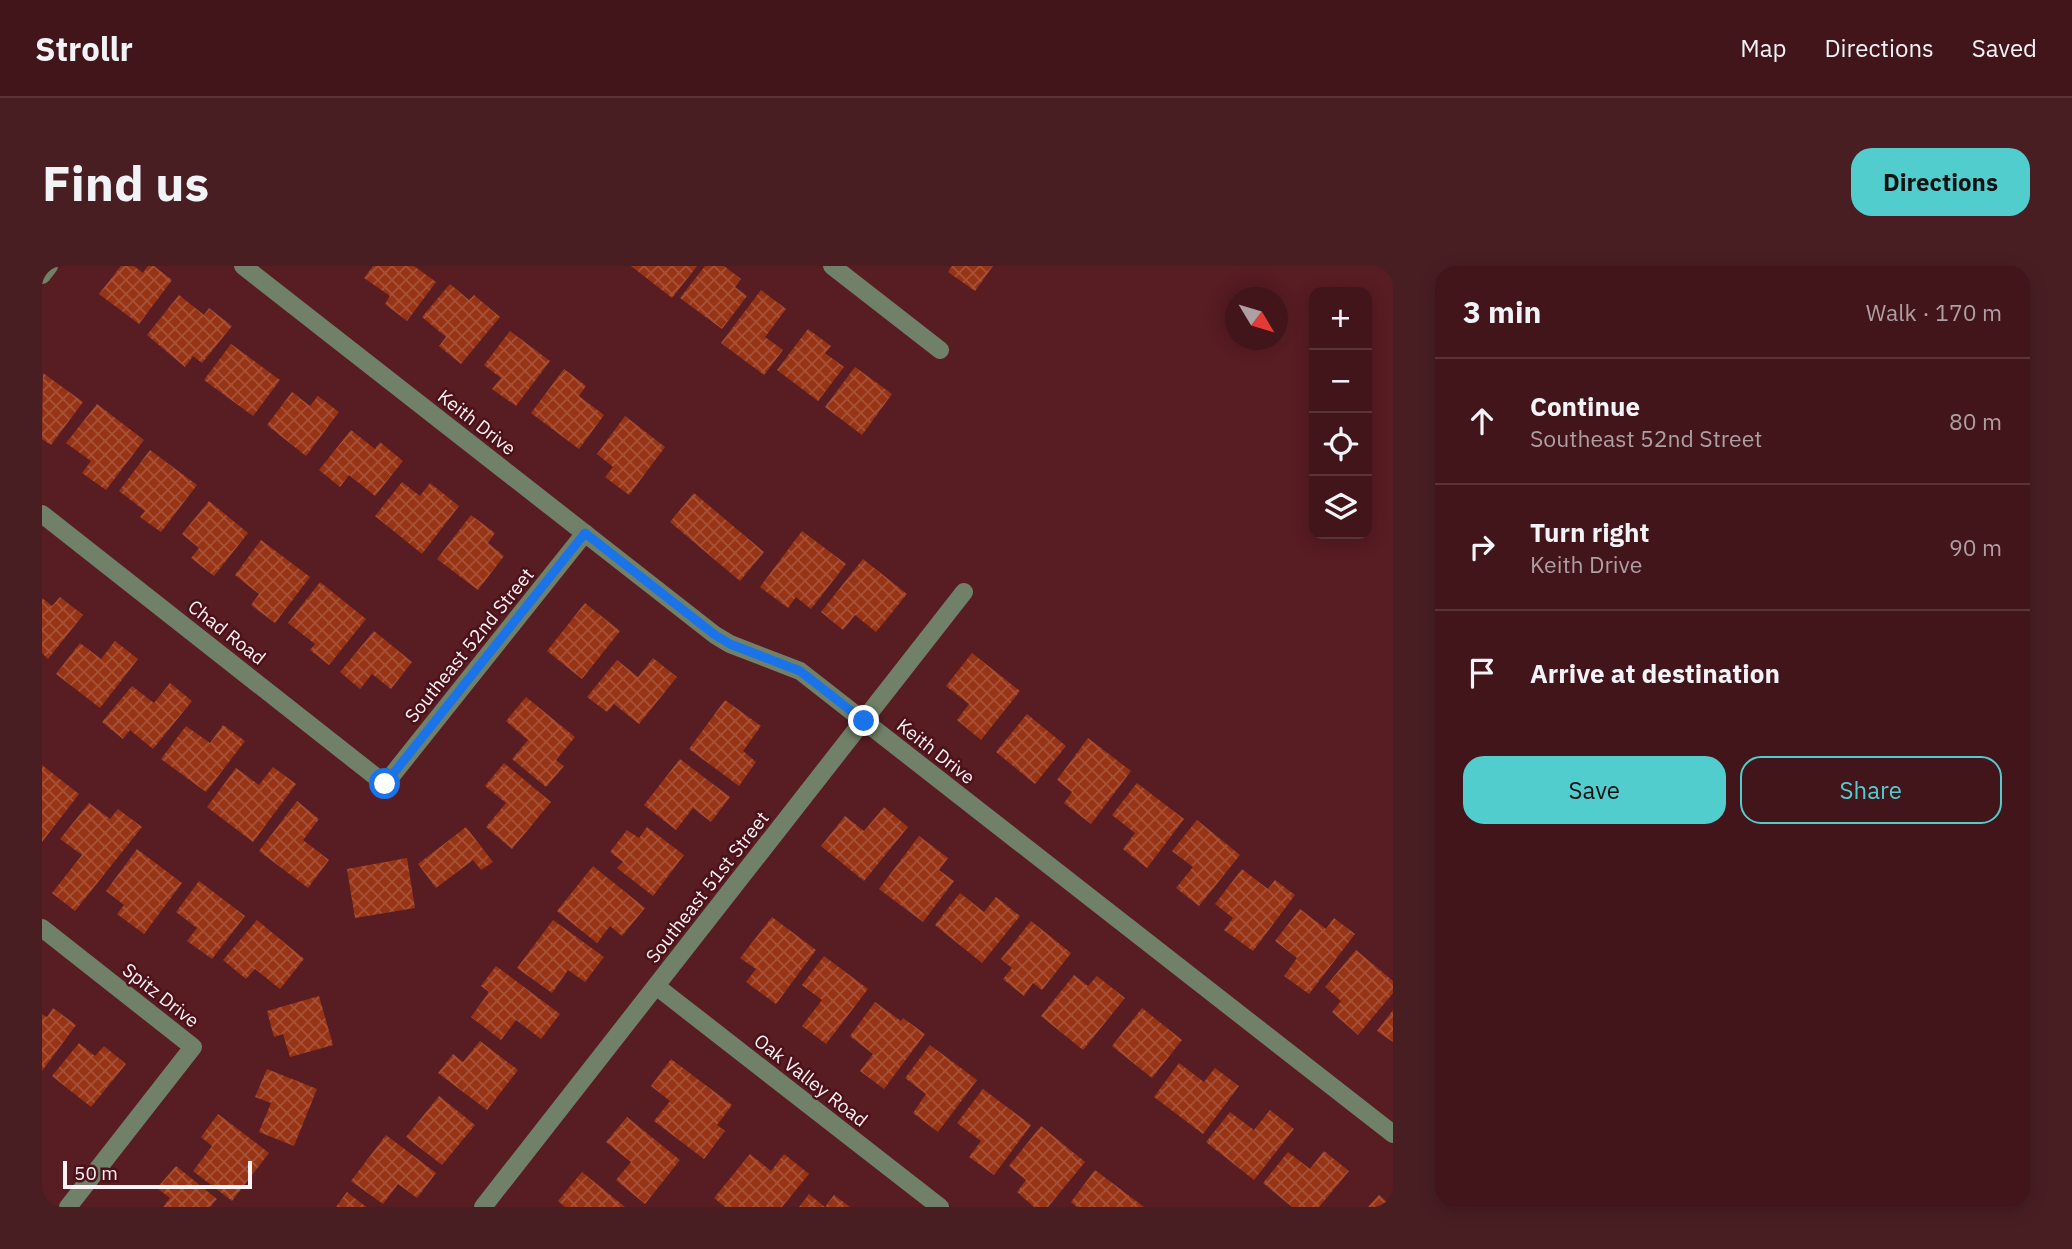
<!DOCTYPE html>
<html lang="en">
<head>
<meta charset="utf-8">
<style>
	:root { --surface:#42151a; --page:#491e23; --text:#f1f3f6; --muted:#ae9fa2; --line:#5a3439; --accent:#52cdce }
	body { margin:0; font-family:"IBM Plex Sans",sans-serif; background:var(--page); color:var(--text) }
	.controls { position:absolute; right:21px; top:21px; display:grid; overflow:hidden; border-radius:14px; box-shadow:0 4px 18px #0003 }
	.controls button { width:63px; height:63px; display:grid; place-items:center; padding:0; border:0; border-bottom:2px solid var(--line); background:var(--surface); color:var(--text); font:35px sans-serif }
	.compass { position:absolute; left:1183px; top:21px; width:63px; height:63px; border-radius:50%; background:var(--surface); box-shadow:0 4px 18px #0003; rotate:128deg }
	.scale { position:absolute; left:21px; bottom:18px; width:189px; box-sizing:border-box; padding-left:7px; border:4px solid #fbf3f3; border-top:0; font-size:19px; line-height:24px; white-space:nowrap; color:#fbf3f3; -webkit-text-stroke:5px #4c111a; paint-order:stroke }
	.stop { position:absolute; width:21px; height:21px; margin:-16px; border:5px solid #1a73e8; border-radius:50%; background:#fff }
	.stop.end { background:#1a73e8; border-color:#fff; box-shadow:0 2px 7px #0008 }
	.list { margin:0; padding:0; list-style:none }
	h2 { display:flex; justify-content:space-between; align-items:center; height:91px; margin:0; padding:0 28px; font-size:30px }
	h2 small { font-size:23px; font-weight:400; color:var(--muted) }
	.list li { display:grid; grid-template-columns:46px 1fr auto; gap:21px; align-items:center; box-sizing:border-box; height:126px; padding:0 28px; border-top:2px solid var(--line) }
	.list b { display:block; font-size:26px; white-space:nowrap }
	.list p { margin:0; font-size:23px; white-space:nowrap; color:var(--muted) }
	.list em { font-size:23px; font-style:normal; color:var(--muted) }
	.actions { display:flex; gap:14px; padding:21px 28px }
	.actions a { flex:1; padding:16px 0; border:2px solid var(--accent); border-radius:21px; text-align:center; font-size:24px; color:var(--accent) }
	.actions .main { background:var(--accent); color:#111 }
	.icon { flex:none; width:38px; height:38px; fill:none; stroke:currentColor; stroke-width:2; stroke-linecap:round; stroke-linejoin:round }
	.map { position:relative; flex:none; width:1351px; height:941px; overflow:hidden; border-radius:21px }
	header { display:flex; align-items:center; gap:42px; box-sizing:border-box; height:98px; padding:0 35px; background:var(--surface); border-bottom:2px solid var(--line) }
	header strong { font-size:33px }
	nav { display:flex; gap:38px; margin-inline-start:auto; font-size:24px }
	.intro { display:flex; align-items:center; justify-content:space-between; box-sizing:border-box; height:168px; padding:0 42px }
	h1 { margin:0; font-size:49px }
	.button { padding:18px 32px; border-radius:21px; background:var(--accent); color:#111; font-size:24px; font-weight:700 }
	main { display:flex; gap:42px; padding:0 42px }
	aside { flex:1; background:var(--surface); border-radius:21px; box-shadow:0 4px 18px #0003 }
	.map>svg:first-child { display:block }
</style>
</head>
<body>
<header>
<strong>Strollr</strong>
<nav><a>Map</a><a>Directions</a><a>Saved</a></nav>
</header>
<div class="intro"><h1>Find us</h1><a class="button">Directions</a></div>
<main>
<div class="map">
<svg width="1351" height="941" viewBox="0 0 1351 941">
	<defs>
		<pattern id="building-cross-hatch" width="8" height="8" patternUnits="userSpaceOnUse" patternTransform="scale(1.75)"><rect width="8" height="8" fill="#983416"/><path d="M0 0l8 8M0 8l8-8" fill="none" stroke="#a75238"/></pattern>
	</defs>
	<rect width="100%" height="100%" fill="#581c23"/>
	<g fill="url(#building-cross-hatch)">
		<polygon points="79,0 92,0 101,7 106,0 112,0 130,14 97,58 57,28"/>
		<polygon points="331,0 372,0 394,16 365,55 343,38 348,30 322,12"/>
		<polygon points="589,0 655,0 630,32"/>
		<polygon points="663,0 682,0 699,13 693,21 705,30 680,63 638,32"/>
		<polygon points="910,0 951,0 933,25 906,6"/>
		<polygon points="408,18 427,34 432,29 458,51 419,98 397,80 404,71 380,51"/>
		<polygon points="719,24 744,43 723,71 741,84 722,109 679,77"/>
		<polygon points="137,29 162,49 167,42 190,60 160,97 151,90 143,101 105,69"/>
		<polygon points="766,63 789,80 783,87 802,101 776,135 735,104"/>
		<polygon points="468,65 508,95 474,140 450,123 459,112 442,99"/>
		<polygon points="189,78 238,114 211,150 162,114"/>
		<polygon points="813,101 850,128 820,169 783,141"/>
		<polygon points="522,103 544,120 537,130 562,149 537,183 489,147"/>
		<polygon points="1,107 41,136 9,179 0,173"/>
		<polygon points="250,126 268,140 276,130 297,146 264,190 225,159"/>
		<polygon points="55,138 102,174 64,224 40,207 49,195 24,177"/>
		<polygon points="583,150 623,181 587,229 563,211 571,201 555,188"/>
		<polygon points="309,164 333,183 338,176 361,195 333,230 307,209 298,221 277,204"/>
		<polygon points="108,184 155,219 119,266 98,251 103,245 77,225"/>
		<polygon points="360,216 378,230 388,217 417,240 380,288 333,250"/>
		<polygon points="652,227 722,286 698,315 628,256"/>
		<polygon points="167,235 206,267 172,310 149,292 157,282 140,268"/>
		<polygon points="429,249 453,267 446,277 462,290 436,324 395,293"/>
		<polygon points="760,265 804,298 769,343 754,331 746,342 718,321"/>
		<polygon points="219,274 268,311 233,357 209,339 217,328 193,309"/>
		<polygon points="821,293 865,328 834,366 813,349 801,364 779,346"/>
		<polygon points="278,316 324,353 287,399 268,384 273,378 246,357"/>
		<polygon points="18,331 41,349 6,393 0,387 0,332 10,340"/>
		<polygon points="543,337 578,365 540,413 505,385"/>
		<polygon points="332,365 370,396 349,423 330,408 318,423 298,406"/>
		<polygon points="73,375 96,393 58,442 14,408 38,377 59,393"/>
		<polygon points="930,387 978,425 939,474 915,454 927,438 904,420"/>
		<polygon points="611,392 635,411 597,458 572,438 565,446 545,431 575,394 596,411"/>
		<polygon points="128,417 150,435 111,483 88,464 81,473 60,456 90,420 112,437"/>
		<polygon points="484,431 533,471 514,494 522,500 504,521 470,493 486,474 464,455"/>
		<polygon points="683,434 719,460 701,485 714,496 697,520 647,483"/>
		<polygon points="985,448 1024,480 993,518 954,486"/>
		<polygon points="181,459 203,475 164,526 119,493 144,460 168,477"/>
		<polygon points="1046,472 1089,505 1049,558 1022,537 1030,526 1015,514"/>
		<polygon points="638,493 688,531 669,556 651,542 634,564 602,539"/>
		<polygon points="462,497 509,536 470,583 444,561 464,537 443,520"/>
		<polygon points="0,499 37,528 0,576"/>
		<polygon points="231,501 254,518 211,576 165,541 194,502 217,519"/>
		<polygon points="1095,517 1142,553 1105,602 1081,583 1093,567 1070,549"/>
		<polygon points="255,535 277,553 261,574 287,594 266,622 217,585"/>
		<polygon points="47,537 68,553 76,543 100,561 33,645 10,627 40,589 18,573"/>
		<polygon points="842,541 866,561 822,615 779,580 803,550 822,565"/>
		<polygon points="1155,554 1198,589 1157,640 1134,622 1151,601 1130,585"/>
		<polygon points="424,561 451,596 439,604 431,594 394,622 376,598"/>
		<polygon points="605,561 642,589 611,630 575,602 581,596 568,586 585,564 597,572"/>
		<polygon points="877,570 906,592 897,604 912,615 881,656 837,623"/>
		<polygon points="95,583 140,617 102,668 75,648 82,639 64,625"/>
		<polygon points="365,592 373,642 313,652 305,603"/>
		<polygon points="551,600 603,642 580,670 568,660 555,677 515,645"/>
		<polygon points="1200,603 1226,623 1233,614 1253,629 1211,685 1182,664 1191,652 1173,638"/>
		<polygon points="157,615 203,650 170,693 145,675 155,662 134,646"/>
		<polygon points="918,627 942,646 954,631 978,650 940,697 893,659"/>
		<polygon points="1258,643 1284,663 1292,652 1313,668 1267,728 1242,710 1255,692 1233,675"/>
		<polygon points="730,651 774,684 734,738 704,716 714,703 698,692"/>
		<polygon points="215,654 262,693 238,723 213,703 204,713 181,694"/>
		<polygon points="511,654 562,691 543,716 526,704 510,727 475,702"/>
		<polygon points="989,655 1029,687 1000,724 991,717 982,730 961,713 970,702 959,693"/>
		<polygon points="1314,684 1351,715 1351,727 1316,769 1290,746 1299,735 1283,721"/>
		<polygon points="782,690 826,723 784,778 760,760 780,734 760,719"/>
		<polygon points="454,700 518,748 499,773 474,754 459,774 429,751 447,726 439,720"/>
		<polygon points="1032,709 1046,720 1055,710 1083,732 1041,784 999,750"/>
		<polygon points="277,730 291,779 248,791 241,768 232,771 225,745"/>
		<polygon points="833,736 859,755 861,752 883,768 842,823 818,805 831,788 808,770"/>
		<polygon points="11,742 34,759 0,805 0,748 5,751"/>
		<polygon points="1100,742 1140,774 1110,812 1070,780"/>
		<polygon points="1351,744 1351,776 1335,765"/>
		<polygon points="438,775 476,804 445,844 396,807 411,788 421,796"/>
		<polygon points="37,777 53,790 62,780 84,798 49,841 10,810"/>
		<polygon points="888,779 935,814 896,866 871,847 884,828 863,812"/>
		<polygon points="629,793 690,839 675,859 683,865 662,893 612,855 628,835 609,820"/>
		<polygon points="1137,797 1162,816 1173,802 1197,820 1161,868 1112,831"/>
		<polygon points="225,803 275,823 252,880 217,866 229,837 213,831"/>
		<polygon points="941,823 989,859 952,909 927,891 939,875 915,857"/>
		<polygon points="397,830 433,859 400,899 364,871"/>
		<polygon points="1228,844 1252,863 1212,914 1164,876 1188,846 1212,864"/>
		<polygon points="176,848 227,887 190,935 151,905 170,880 159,871"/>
		<polygon points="585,851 638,894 603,938 574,914 589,896 564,876"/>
		<polygon points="999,860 1043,896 1006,941 992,941 975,926 984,914 967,900"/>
		<polygon points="344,869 394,907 375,932 356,918 341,938 309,915"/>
		<polygon points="1282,885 1307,905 1277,941 1250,941 1221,917 1246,886 1268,903"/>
		<polygon points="708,888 729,905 742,888 767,908 740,941 683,941 672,932"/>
		<polygon points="134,900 175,933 168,941 121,941 128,932 115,922"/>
		<polygon points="1053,904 1102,941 1035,941 1029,936"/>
		<polygon points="540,906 583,941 523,941 516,935"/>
		<polygon points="305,926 324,941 294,941"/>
		<polygon points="767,928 783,941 792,929 808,941 757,941"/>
		<polygon points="1337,929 1351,941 1326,941"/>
	</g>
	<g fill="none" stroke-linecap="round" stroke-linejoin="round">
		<g stroke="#708069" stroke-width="18">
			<polyline points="201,0 673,369 688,378 758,405 1351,868"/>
			<polyline points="790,0 898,84"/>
			<polyline points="0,9 7,0"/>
			<polyline points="0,248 343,518 543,267"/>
			<polyline points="0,662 151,781 26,941"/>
			<polyline points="614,720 898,941"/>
			<polyline points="441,941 922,326"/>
		</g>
	</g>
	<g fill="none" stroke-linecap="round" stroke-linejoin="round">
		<polyline stroke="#1a73e8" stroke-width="9" points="343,518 543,267 673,369 688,378 758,405 822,455"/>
	</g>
	<g text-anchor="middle" stroke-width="5" stroke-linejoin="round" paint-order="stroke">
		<g font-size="19" fill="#fbf3f3" stroke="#4c111a">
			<text transform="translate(435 156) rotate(38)" y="7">Keith Drive</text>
			<text transform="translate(185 366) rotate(38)" y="7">Chad Road</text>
			<text transform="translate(427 379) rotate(-51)" y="7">Southeast 52nd Street</text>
			<text transform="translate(894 485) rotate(38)" y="7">Keith Drive</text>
			<text transform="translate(665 621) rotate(-52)" y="7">Southeast 51st Street</text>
			<text transform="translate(119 729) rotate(38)" y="7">Spitz Drive</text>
			<text transform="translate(769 814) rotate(38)" y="7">Oak Valley Road</text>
		</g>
	</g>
</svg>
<div class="controls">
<button>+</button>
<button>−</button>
<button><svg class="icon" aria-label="locate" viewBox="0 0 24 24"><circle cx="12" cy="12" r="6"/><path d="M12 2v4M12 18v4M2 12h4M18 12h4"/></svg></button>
<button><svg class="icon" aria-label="layers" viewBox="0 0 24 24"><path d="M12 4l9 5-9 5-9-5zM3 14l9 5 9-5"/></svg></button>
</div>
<svg class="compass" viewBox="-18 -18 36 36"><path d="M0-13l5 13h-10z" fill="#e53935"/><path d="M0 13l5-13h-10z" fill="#ae9fa2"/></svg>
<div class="scale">50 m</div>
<div class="stop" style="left:343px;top:518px"></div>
<div class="stop end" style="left:822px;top:455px"></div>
</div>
<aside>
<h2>3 min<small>Walk · 170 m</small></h2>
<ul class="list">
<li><svg class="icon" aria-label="ahead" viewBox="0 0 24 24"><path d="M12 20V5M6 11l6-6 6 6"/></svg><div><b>Continue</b><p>Southeast 52nd Street</p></div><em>80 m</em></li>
<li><svg class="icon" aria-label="right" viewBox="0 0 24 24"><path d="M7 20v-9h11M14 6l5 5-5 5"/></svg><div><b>Turn right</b><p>Keith Drive</p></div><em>90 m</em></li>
<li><svg class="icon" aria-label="arrive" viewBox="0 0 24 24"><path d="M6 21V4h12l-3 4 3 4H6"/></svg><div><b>Arrive at destination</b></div></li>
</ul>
<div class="actions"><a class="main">Save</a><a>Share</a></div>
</aside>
</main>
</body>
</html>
